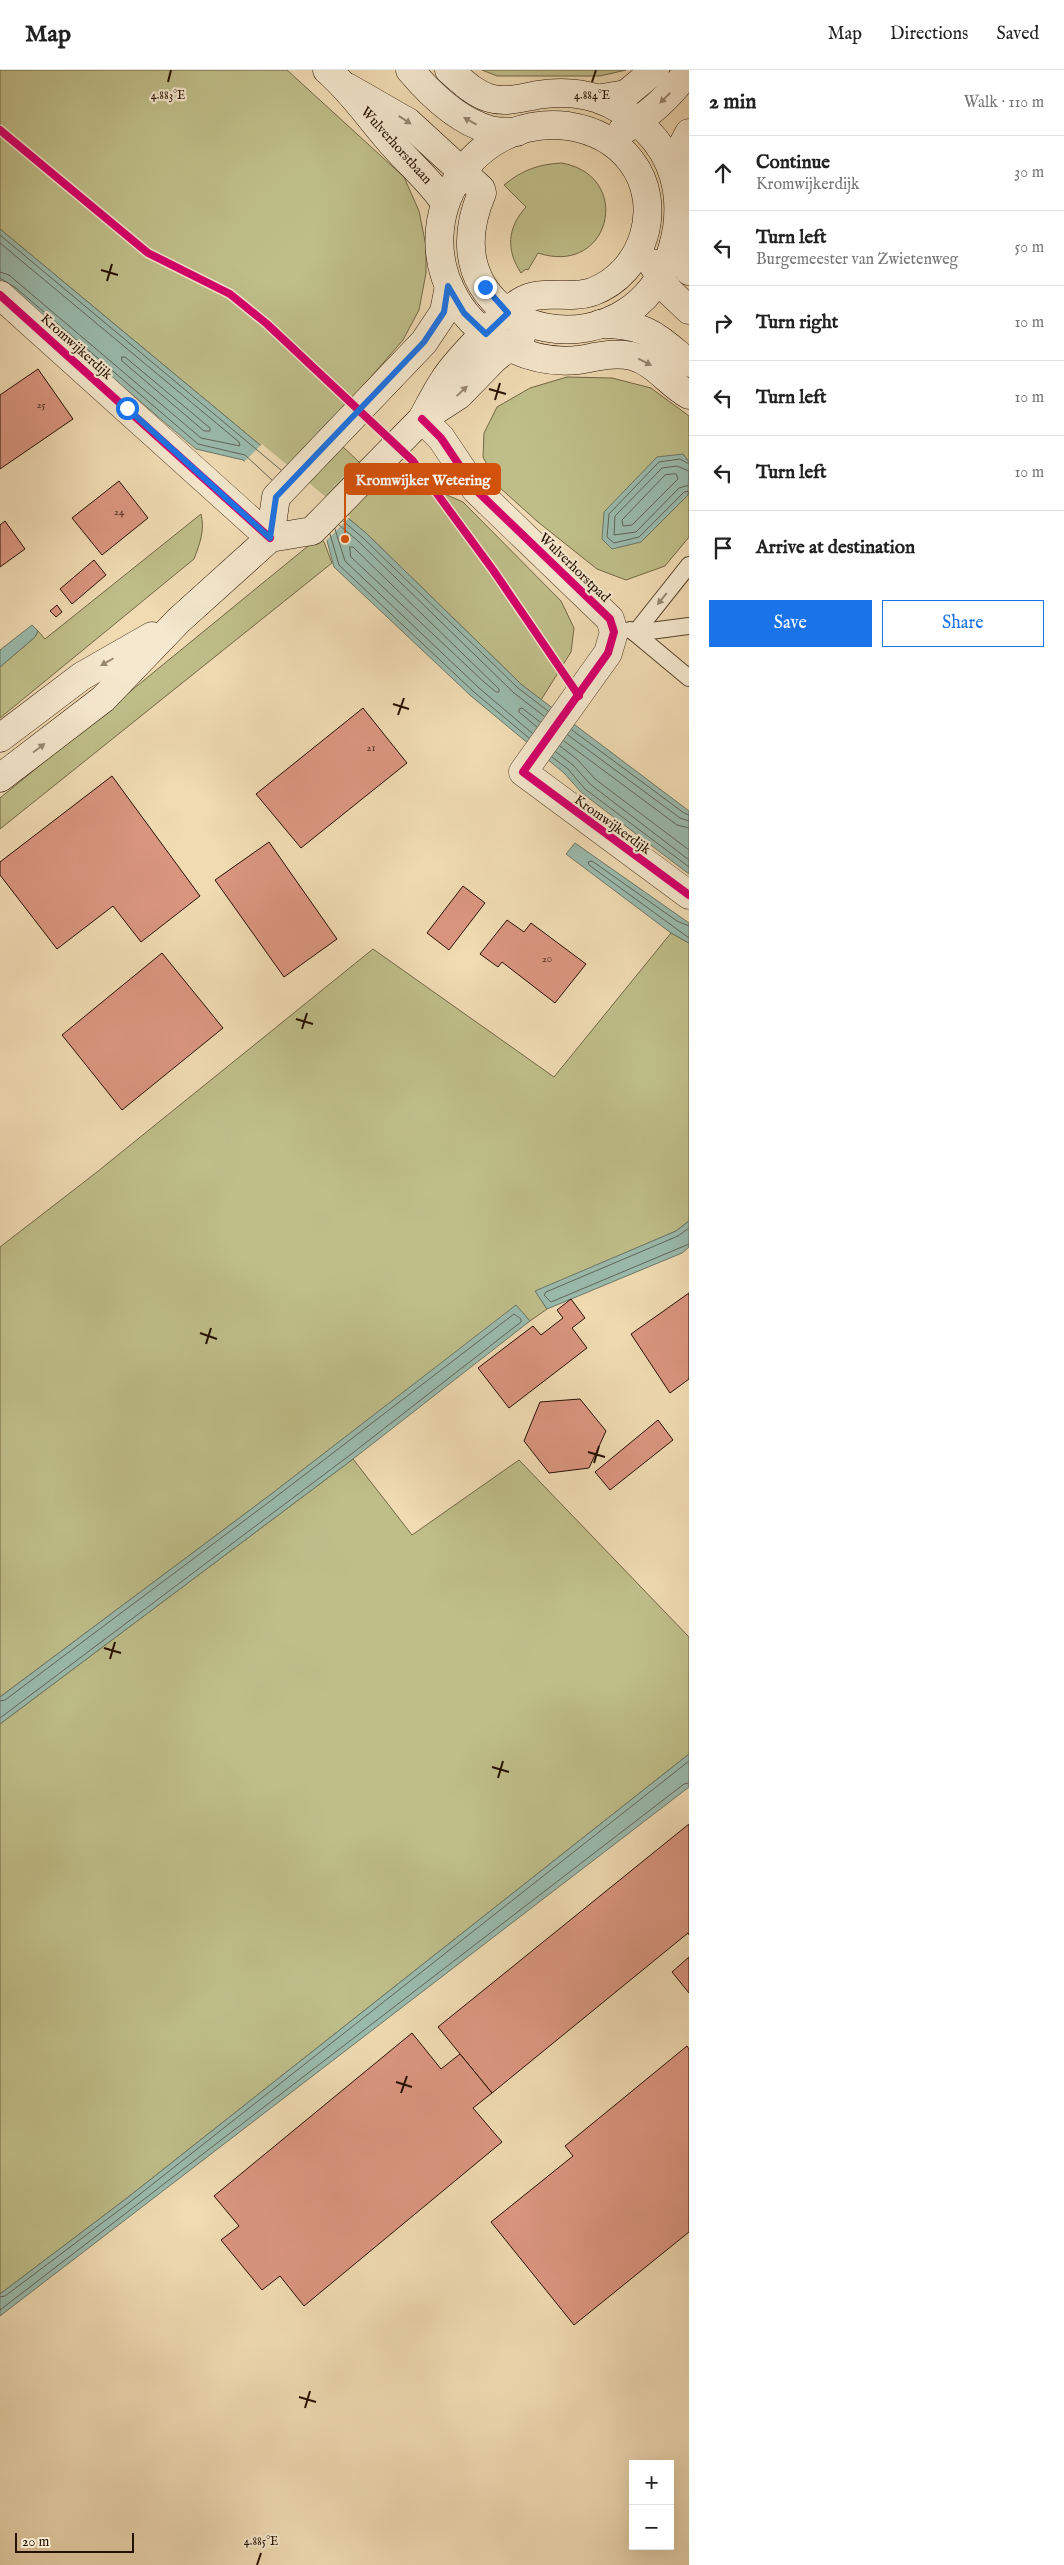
<!DOCTYPE html>
<html lang="en">
<head>
<meta charset="utf-8">
<style>
	:root { --surface:#fff; --page:#f6f6f6; --text:#222; --muted:#767676; --line:#e0e0e0; --accent:#1a73e8 }
	body { margin:0; font-family:"IM FELL English",serif; background:var(--page); color:var(--text) }
	.controls { position:absolute; right:15px; bottom:15px; display:grid; overflow:hidden; border-radius:0px; box-shadow:0 5px 20px #0002 }
	.controls button { width:45px; height:45px; display:grid; place-items:center; padding:0; border:0; border-bottom:1px solid var(--line); background:var(--surface); color:var(--text); font:25px sans-serif }
	.scale { position:absolute; left:15px; bottom:12px; width:119px; box-sizing:border-box; padding-left:5px; border:2px solid #261001; border-top:0; font-size:14px; line-height:18px; white-space:nowrap; color:#261001; -webkit-text-stroke:4px #f5e8ce; paint-order:stroke }
	.stop { position:absolute; width:15px; height:15px; margin:-11px; border:4px solid #1a73e8; border-radius:50%; background:#fff }
	.stop.end { background:#1a73e8; border-color:#fff; box-shadow:0 1px 5px #0008 }
	.list { margin:0; padding:0; list-style:none }
	h2 { display:flex; justify-content:space-between; align-items:center; height:65px; margin:0; padding:0 20px; font-size:21px }
	h2 small { font-size:16px; font-weight:400; color:var(--muted) }
	.list li { display:grid; grid-template-columns:32px 1fr auto; gap:15px; align-items:center; box-sizing:border-box; height:75px; padding:0 20px; border-top:1px solid var(--line) }
	.list b { display:block; font-size:19px; white-space:nowrap }
	.list p { margin:0; font-size:16px; white-space:nowrap; color:var(--muted) }
	.list em { font-size:16px; font-style:normal; color:var(--muted) }
	.actions { display:flex; gap:10px; padding:15px 20px }
	.actions a { flex:1; padding:11px 0; border:1px solid var(--accent); border-radius:0px; text-align:center; font-size:18px; color:var(--accent) }
	.actions .main { background:var(--accent); color:#fff }
	.icon { flex:none; width:28px; height:28px; fill:none; stroke:currentColor; stroke-width:2; stroke-linecap:round; stroke-linejoin:round }
	.map { position:relative; flex:none; width:689px; height:2495px; overflow:hidden }
	header { display:flex; align-items:center; gap:30px; box-sizing:border-box; height:70px; padding:0 25px; background:var(--surface); border-bottom:1px solid var(--line) }
	header strong { font-size:24px }
	nav { display:flex; gap:28px; margin-inline-start:auto; font-size:18px }
	main { display:flex }
	aside { flex:1; background:var(--surface) }
	.map>svg:first-child { display:block }
</style>
</head>
<body>
<header>
<strong>Map</strong>
<nav><a>Map</a><a>Directions</a><a>Saved</a></nav>
</header>
<main>
<div class="map">
<svg width="689" height="2495" viewBox="0 0 689 2495">
	<rect width="100%" height="100%" fill="#f0dbb3"/>
	<filter id="stains"><feTurbulence type="fractalNoise" baseFrequency=".004" numOctaves="4"/><feColorMatrix values="0 0 0 0 .2 0 0 0 0 .09 0 0 0 0 .02 0 0 0 .5 -.17"/></filter>
	<radialGradient id="worn" r=".72"><stop offset=".6" stop-color="#630" stop-opacity="0"/><stop offset="1" stop-color="#630" stop-opacity=".3"/></radialGradient>
	<g fill="#bfbe89" stroke="#726745">
		<polygon points="0,0 287,0 404,107 419,141 426,176 426,203 419,240 403,270 325,360 359,392 408,408 463,432 561,531 574,558 571,582 541,630 522,615 366,463 0,159"/>
		<polygon points="482,0 626,0 600,6 497,6"/>
		<path d="M562,93C634,106 611,207 538,183L528,200L526,199L521,203C506,180 507,158 526,137L504,115C522,100 539,94 562,93Z"/>
		<polygon points="567,307 612,308 651,318 689,346 689,392 683,384 688,425 689,422 689,467 665,496 626,510 597,499 538,452 499,417 483,387 484,363 497,337 530,318"/>
		<path d="M201,444C205,460 200,473 194,489L0,648V597L35,567L38,561L45,569Z"/>
		<polygon points="319,467 324,472 332,493 0,759 0,728"/>
		<polygon points="671,863 689,873 689,1151 676,1161 536,1222 547,1239 530,1251 516,1236 270,1425 0,1627 0,1177 97,1102 373,879 554,1007"/>
		<polygon points="353,1389 412,1465 519,1390 689,1567 689,1684 127,2128 0,2224 0,1654"/>
	</g>
	<g fill="#9abbae" stroke="#6c7769">
		<polygon points="0,159 366,463 522,615 689,741 689,804 582,723 564,703 471,626 334,497 326,467 243,390 196,379 0,212"/>
		<polygon points="683,384 689,392 688,425 641,472 612,479 602,469 604,442 657,387"/>
		<polygon points="32,555 38,561 35,567 0,597 0,580"/>
		<polygon points="575,773 689,853 689,873 671,863 566,784"/>
		<polygon points="689,1151 689,1177 682,1183 547,1239 535,1221 676,1161"/>
		<polygon points="516,1235 530,1251 353,1389 0,1654 0,1627 270,1425"/>
		<polygon points="689,1684 689,1717 0,2246 0,2224 127,2128"/>
	</g>
	<polygon fill="#f0dbb3" points="262,374 350,447 325,472 324,468 243,393"/>
	<g fill="none" stroke-linecap="round" stroke-linejoin="round">
		<g stroke="#606658" stroke-width="1">
			<polyline points="0,165 281,400"/>
			<polyline points="0,173 239,372 240,376 201,368 9,205 0,202"/>
			<polyline points="0,208 16,218 198,374 245,385 272,410"/>
			<polygon points="122,287 125,287 210,358 210,361 204,361 122,291"/>
			<polyline points="689,394 680,389 659,392 609,444 607,467 614,473 639,467 684,422 689,421"/>
			<polyline points="689,401 677,396 662,398 615,446 614,465 636,462 679,418 689,415"/>
			<polygon points="676,404 678,409 632,455 623,456 622,450 665,405"/>
			<polyline points="343,451 362,467 518,618 548,641"/>
			<polyline points="339,455 358,471 514,623 544,646"/>
			<polyline points="335,459 345,491 479,618 532,663"/>
			<polyline points="330,464 339,495 474,622 529,668"/>
			<polygon points="350,477 353,477 499,619 499,622 496,622 484,612 351,487"/>
			<polyline points="537,657 519,642 519,639 522,638 540,652"/>
			<polyline points="572,660 684,743 689,745"/>
			<polyline points="568,665 680,748 689,751"/>
			<polyline points="564,671 677,755 689,758"/>
			<polyline points="560,676 578,690 595,709 689,780"/>
			<polyline points="556,682 573,695 590,714 689,790"/>
			<polyline points="552,687 568,699 585,719 689,797"/>
			<polyline points="689,856 677,851 592,791 588,792 589,795 689,868"/>
			<polyline points="689,1158 678,1166 546,1222 544,1225 551,1232 689,1174"/>
			<polyline points="0,1631 5,1630 273,1429 514,1244 521,1249 521,1252 350,1385 0,1648"/>
			<polyline points="0,2227 5,2226 130,2132 689,1691"/>
			<polyline points="0,2240 684,1714 689,1713"/>
		</g>
	</g>
	<g fill="#db9680" stroke="#261001">
		<polygon points="38,299 73,349 0,399 0,325"/>
		<polygon points="119,411 148,448 102,485 72,448"/>
		<polygon points="5,451 25,479 0,497 0,455"/>
		<polygon points="94,490 106,505 72,534 60,519"/>
		<polygon points="57,535 62,542 56,547 50,541"/>
		<polygon points="363,638 407,693 301,778 256,724"/>
		<polygon points="112,706 200,826 141,872 113,836 57,879 0,805 0,792"/>
		<polygon points="269,772 337,869 284,907 215,810"/>
		<polygon points="463,816 485,833 449,880 427,863"/>
		<polygon points="507,850 524,862 531,853 586,894 555,933 502,892 498,897 480,884"/>
		<polygon points="162,883 223,958 122,1040 62,965"/>
		<polygon points="689,1223 689,1309 670,1323 631,1264"/>
		<polygon points="571,1229 585,1248 572,1258 587,1278 509,1338 478,1298 533,1256 541,1265 563,1248 557,1240"/>
		<polygon points="580,1329 606,1361 589,1398 549,1403 524,1371 540,1332"/>
		<polygon points="658,1350 673,1370 610,1420 595,1402"/>
		<polygon points="689,1754 689,1865 688,1863 492,2023 438,1957"/>
		<polygon points="689,1887 689,1923 672,1902"/>
		<polygon points="412,1963 441,1999 460,1984 492,2023 473,2038 502,2072 304,2236 280,2206 262,2220 221,2170 239,2156 214,2126"/>
		<polygon points="687,1976 689,1979 689,2162 574,2255 491,2152 573,2086 565,2076"/>
	</g>
	<g fill="none" stroke-linecap="round" stroke-linejoin="round">
		<g stroke="#58432e" stroke-width="18">
			<g id="lane">
				<polyline points="689,495 635,563 689,608"/>
				<polyline points="630,560 635,563 689,556"/>
			</g>
		</g>
		<g stroke="#58432e" stroke-width="29">
			<g id="street">
				<polyline points="0,225 270,468"/>
				<polyline points="422,349 441,368 476,420 610,549 614,562 608,583 523,702 689,825"/>
			</g>
		</g>
		<g stroke="#261001" stroke-width="29">
			<g id="secondary">
				<path d="M327,0C354,23 372,52 396,78C413,97 431,112 445,133"/>
				<path d="M410,0C431,25 458,51 490,60C498,62 508,61 517,62"/>
				<path d="M347,17L408,52L481,119L482,123C418,273 651,320 677,158C682,122 673,87 647,61C616,29 581,18 537,25C521,28 505,33 489,28C473,23 461,10 449,0"/>
				<polyline points="602,28 626,24 655,0"/>
				<path d="M622,61C649,45 671,26 688,0"/>
				<polyline points="676,112 680,80 689,63"/>
				<polyline points="674,173 689,201"/>
				<polyline points="652,193 668,220 689,240"/>
				<path d="M600,254C647,254 654,265 689,293"/>
				<path d="M422,349C429,336 436,322 444,310C456,291 501,244 520,232C540,218 568,230 592,222C644,203 665,135 631,91C616,71 593,60 568,56C473,44 407,148 456,230C479,270 532,295 578,290C597,287 613,282 632,286C655,292 669,314 689,325"/>
				<polyline points="270,468 276,427 424,272 444,242 449,216"/>
				<polyline points="0,668 82,606 152,566"/>
				<polyline points="0,708 103,629 179,550 270,468 312,461 422,349 459,325 494,289 521,267"/>
			</g>
		</g>
		<use href="#lane" stroke="#f5e8ce" stroke-width="16"/>
		<use href="#street" stroke="#f5e8ce" stroke-width="28"/>
		<use href="#secondary" stroke="#f5e8ce" stroke-width="28"/>
		<g stroke="#f5e8ce" stroke-width="11">
			<g id="cycleway">
				<polyline points="0,60 148,183 230,224 267,254 413,391 493,500 579,626"/>
				<polyline points="0,225 270,468"/>
				<polyline points="422,349 441,368 476,420 610,549 614,562 608,583 523,702 689,825"/>
			</g>
		</g>
		<use href="#cycleway" stroke="#d6006c" stroke-width="8"/>
	</g>
	<defs><path id="oneway-solid" d="M-6-.8H1V-3.2L6.5 0L1 3.2V.8H-6Z" transform="scale(1.25)"/></defs>
	<g fill="#988772">
		<use href="#oneway-solid" transform="translate(665 28) rotate(135)"/>
		<use href="#oneway-solid" transform="translate(405 50) rotate(33)"/>
		<use href="#oneway-solid" transform="translate(470 51) rotate(-151)"/>
		<use href="#oneway-solid" transform="translate(645 292) rotate(27)"/>
		<use href="#oneway-solid" transform="translate(462 321) rotate(-43)"/>
		<use href="#oneway-solid" transform="translate(662 529) rotate(129)"/>
		<use href="#oneway-solid" transform="translate(107 592) rotate(150)"/>
		<use href="#oneway-solid" transform="translate(39 678) rotate(-37)"/>
	</g>
	<g fill="none" stroke-linecap="round" stroke-linejoin="round">
		<polyline stroke="#1a73e8" stroke-width="6" points="127,338 270,468 276,427 424,272 444,242 448,216 464,243 486,264 508,243 485,217"/>
	</g>
	<path fill="none" stroke="#261001" stroke-width="2" d="M168,12L171,0M592,12L596,0M101,200L118,205M107,211L112,194M489,319L506,324M495,330L500,313M393,634L409,639M398,645L404,628M296,949L313,954M302,959L307,943M200,1263L217,1269M206,1274L211,1258M588,1382L605,1387M594,1393L599,1376M104,1578L121,1583M110,1589L115,1572M492,1697L509,1702M498,1708L503,1691M396,2012L412,2017M401,2023L407,2006M299,2327L316,2332M305,2338L310,2321M257,2495L261,2483"/>
	<g text-anchor="middle" stroke-width="4.5" stroke-linejoin="round" paint-order="stroke">
		<g font-size="11" fill="#533221">
			<text x="41" y="338">25</text>
			<text x="119" y="445">24</text>
			<text x="371" y="681">21</text>
			<text x="547" y="892">20</text>
		</g>
		<g font-size="14" fill="#261001" stroke="#f5e8ce">
			<text transform="translate(397 75) rotate(48)" y="5">Wulverhorstbaan</text>
			<text transform="translate(77 276) rotate(42)" y="5">Kromwijkerdijk</text>
			<text transform="translate(575 497) rotate(44)" y="5">Wulverhorstpad</text>
			<text transform="translate(613 754) rotate(36)" y="5">Kromwijkerdijk</text>
		</g>
	</g>
	<g font-size="12" text-anchor="middle" fill="#261001" stroke="#f5e8ce" stroke-width="4.5" stroke-linejoin="round" paint-order="stroke">
		<text x="168" y="29">4.883°E</text>
		<text x="592" y="29">4.884°E</text>
		<text x="261" y="2475">4.885°E</text>
	</g>
	<path fill="none" stroke="#d5520b" stroke-width="2" d="M345 469L345 409"/>
	<circle fill="#d5520b" stroke="#f5e8ce" stroke-width="2" cx="345" cy="469" r="5"/>
	<rect fill="#d5520b" stroke="#d5520b" stroke-width="2" x="345" y="394" width="155" height="30" rx="5"/>
	<g font-size="15" text-anchor="middle" font-weight="bold" fill="#fff">
		<text x="423" y="415">Kromwijker Wetering</text>
	</g>
	<rect width="100%" height="100%" filter="url(#stains)"/>
	<rect width="100%" height="100%" fill="url(#worn)"/>
</svg>
<div class="controls">
<button>+</button>
<button>−</button>
</div>
<div class="scale">20 m</div>
<div class="stop" style="left:127px;top:338px"></div>
<div class="stop end" style="left:485px;top:217px"></div>
</div>
<aside>
<h2>2 min<small>Walk · 110 m</small></h2>
<ul class="list">
<li><svg class="icon" aria-label="ahead" viewBox="0 0 24 24"><path d="M12 20V5M6 11l6-6 6 6"/></svg><div><b>Continue</b><p>Kromwijkerdijk</p></div><em>30 m</em></li>
<li><svg class="icon" aria-label="left" viewBox="0 0 24 24"><path d="M17 20v-9H6M10 6l-5 5 5 5"/></svg><div><b>Turn left</b><p>Burgemeester van Zwietenweg</p></div><em>50 m</em></li>
<li><svg class="icon" aria-label="right" viewBox="0 0 24 24"><path d="M7 20v-9h11M14 6l5 5-5 5"/></svg><div><b>Turn right</b></div><em>10 m</em></li>
<li><svg class="icon" aria-label="left" viewBox="0 0 24 24"><path d="M17 20v-9H6M10 6l-5 5 5 5"/></svg><div><b>Turn left</b></div><em>10 m</em></li>
<li><svg class="icon" aria-label="left" viewBox="0 0 24 24"><path d="M17 20v-9H6M10 6l-5 5 5 5"/></svg><div><b>Turn left</b></div><em>10 m</em></li>
<li><svg class="icon" aria-label="arrive" viewBox="0 0 24 24"><path d="M6 21V4h12l-3 4 3 4H6"/></svg><div><b>Arrive at destination</b></div></li>
</ul>
<div class="actions"><a class="main">Save</a><a>Share</a></div>
</aside>
</main>
</body>
</html>
